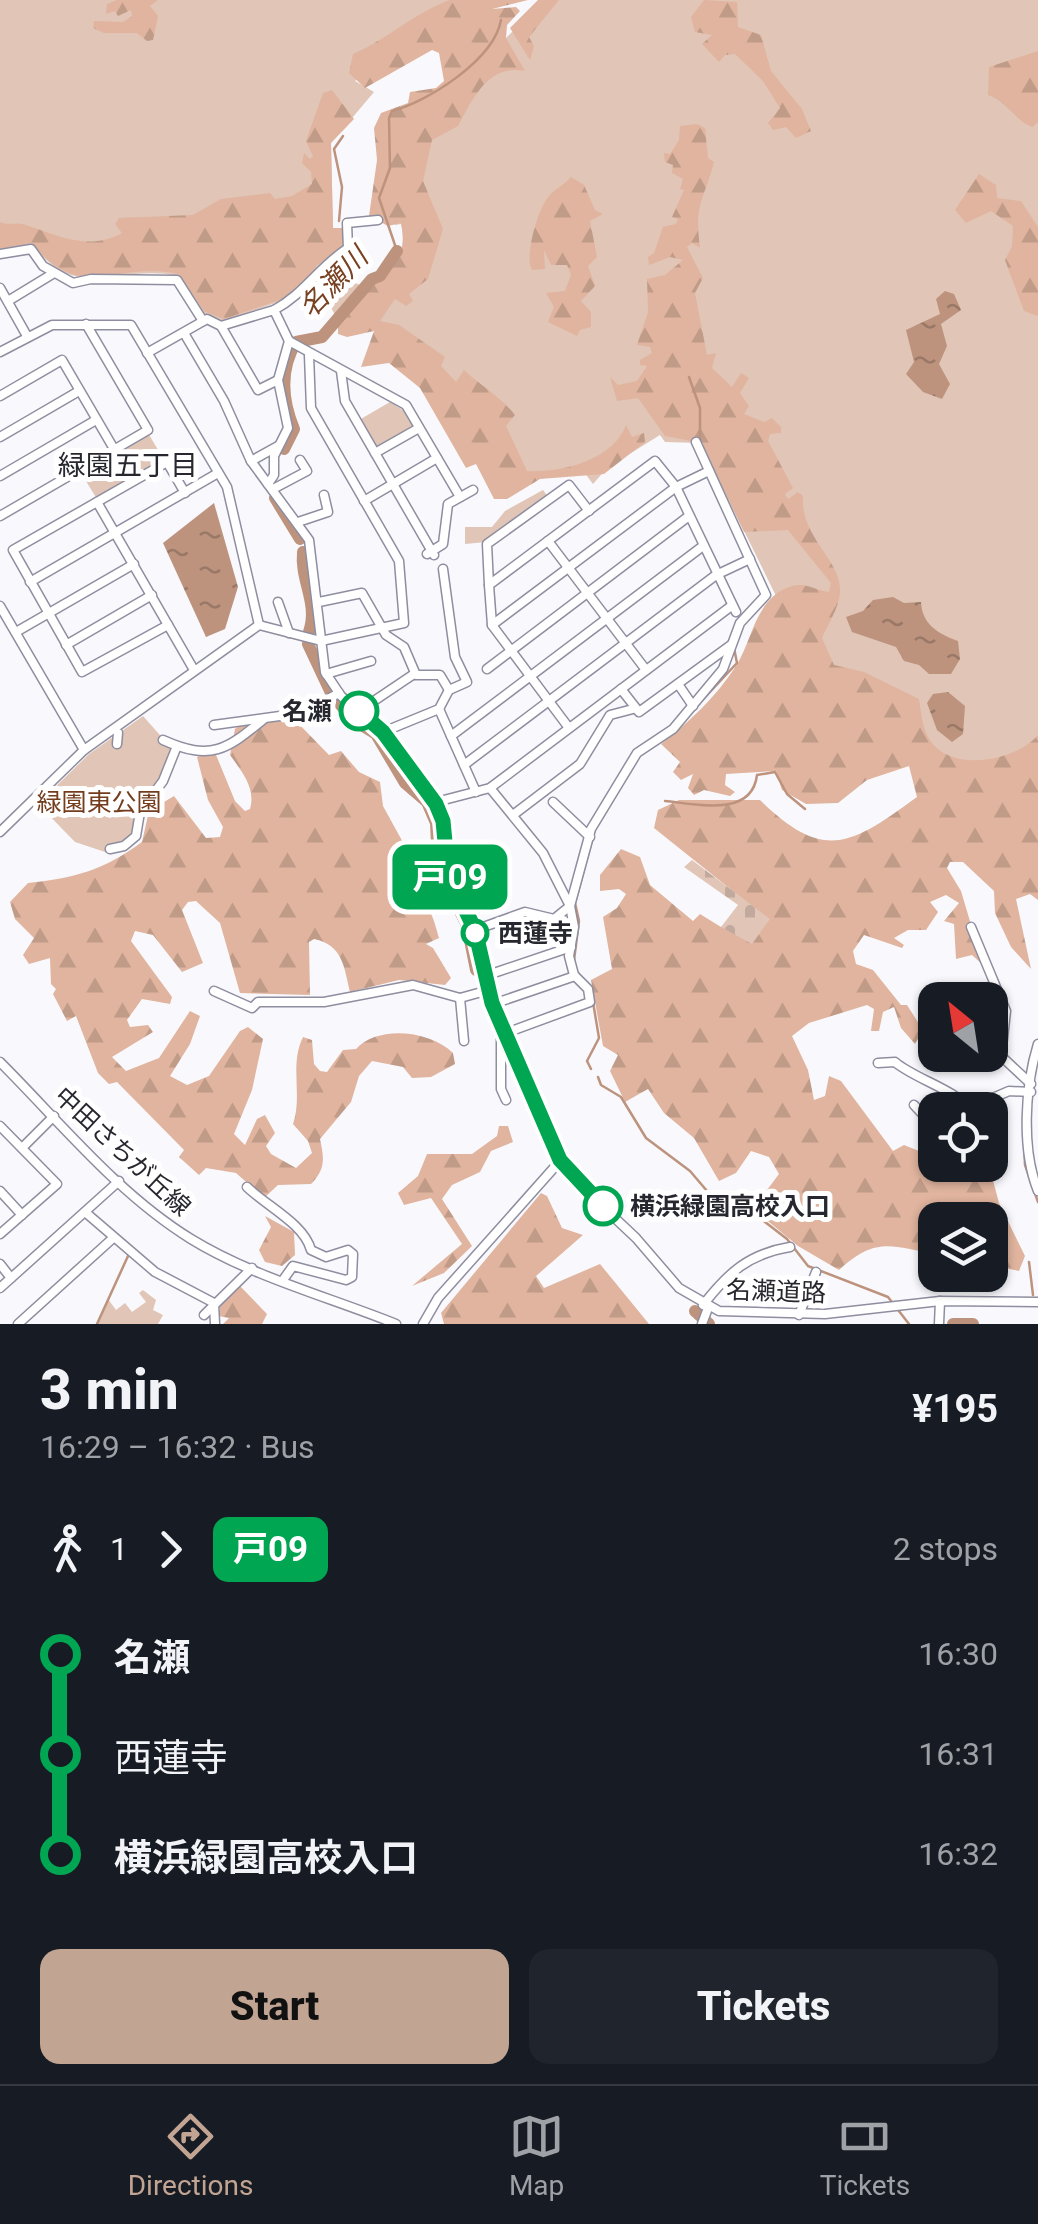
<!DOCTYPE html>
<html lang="en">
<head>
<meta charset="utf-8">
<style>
  body { margin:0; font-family:Roboto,"Noto Sans JP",sans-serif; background:#20242c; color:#f1f3f6; height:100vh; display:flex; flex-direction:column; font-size:38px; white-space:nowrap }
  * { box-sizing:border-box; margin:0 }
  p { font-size:32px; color:#9ea1a6 }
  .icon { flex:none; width:55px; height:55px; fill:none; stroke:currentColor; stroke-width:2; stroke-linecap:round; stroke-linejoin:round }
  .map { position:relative; height:1324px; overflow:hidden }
  .sheet { display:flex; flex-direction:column; background:#171b24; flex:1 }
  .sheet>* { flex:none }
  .badge { padding:0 20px; border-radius:15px; font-size:35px; line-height:65px }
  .needle { width:65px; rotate:330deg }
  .controls { position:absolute; left:918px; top:982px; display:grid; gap:20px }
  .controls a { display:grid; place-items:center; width:90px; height:90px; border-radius:20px; background:#171b24; box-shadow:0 2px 8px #0004; font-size:50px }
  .map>.badge { position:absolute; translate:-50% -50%; box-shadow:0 0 0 5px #fff }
  .legs { display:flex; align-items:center; gap:15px; height:110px; padding:0 40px; font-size:32px }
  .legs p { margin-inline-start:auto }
  .summary { display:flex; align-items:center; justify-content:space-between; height:170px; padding:0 40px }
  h1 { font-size:55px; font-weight:800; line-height:75px }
  .primary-button { display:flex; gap:20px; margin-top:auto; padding:20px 40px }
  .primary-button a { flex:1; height:115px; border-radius:20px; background:#c2a493; color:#111; font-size:40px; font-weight:800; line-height:115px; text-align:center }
  .primary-button a+a { background:#20242c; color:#f1f3f6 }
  ul { padding:0 40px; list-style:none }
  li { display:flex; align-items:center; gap:35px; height:100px; font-size:38px }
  li i { display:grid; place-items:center; width:15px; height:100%; margin:0 12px; background:currentColor }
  li i::after { content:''; width:25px; height:25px; margin:-12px; border:8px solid; border-radius:50%; background:#171b24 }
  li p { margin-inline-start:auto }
  li:first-child i { background:linear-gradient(#0000 50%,currentColor 0) }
  li:last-child i { background:linear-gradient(currentColor 50%,#0000 0) }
  .dock { display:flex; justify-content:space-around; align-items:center; height:140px; border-top:2px solid #363941; background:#171b24; font-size:28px; color:#9ea1a6 }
  .dock a { display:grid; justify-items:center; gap:5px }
  .dock .active { color:#c2a493 }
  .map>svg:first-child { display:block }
</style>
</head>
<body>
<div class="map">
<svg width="1038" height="1324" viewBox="0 0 1038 1324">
  <defs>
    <pattern id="forest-firs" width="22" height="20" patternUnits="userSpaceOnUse" patternTransform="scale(2.5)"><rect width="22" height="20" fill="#e0b49e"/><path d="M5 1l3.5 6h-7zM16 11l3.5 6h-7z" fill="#c09b88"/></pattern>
    <pattern id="cemetery-stones" width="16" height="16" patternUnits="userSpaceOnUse" patternTransform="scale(2.5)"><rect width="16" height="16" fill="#e1c5b6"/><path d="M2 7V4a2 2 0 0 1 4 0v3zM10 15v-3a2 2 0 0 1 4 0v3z" fill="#c1a99d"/></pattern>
    <pattern id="water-ripples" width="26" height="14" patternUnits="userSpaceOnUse" patternTransform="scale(2.5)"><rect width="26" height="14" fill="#bd937d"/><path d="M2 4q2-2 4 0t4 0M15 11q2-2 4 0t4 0" fill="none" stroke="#9a7867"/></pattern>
  </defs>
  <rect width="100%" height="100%" fill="#f9f9fd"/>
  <g fill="#e1c5b6">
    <path d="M0,0H464L355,81L374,92L331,143L333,228H344L345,248L318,266L298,295L224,321L203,313L178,276C116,263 78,305 32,244L0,249Z"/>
    <path d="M544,0H1038V755L964,773L784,649L776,596L701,443L665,442L660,435L607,468L593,484L584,472L537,476L502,496L367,305C387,278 409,258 401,224L395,225L391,193L482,62Z"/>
    <path d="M327,265L361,286L336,317L325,296L307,292Z"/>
    <path d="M390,402L406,412L413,425L378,448L359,420Z"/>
    <path d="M148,433L164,460L97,499L81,473Z"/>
    <path d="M543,490L548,497L486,542L465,544V527H492L505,511Z"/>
    <path d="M143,716L174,751L131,841L108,853L75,842L38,804L89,754Z"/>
    <path d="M143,1290L156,1300L153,1310L163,1315L158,1324H98L108,1299L116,1310L125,1303L132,1312L146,1302L139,1293Z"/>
  </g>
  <g fill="url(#forest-firs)">
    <path d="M117,0H158L150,6L158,16L153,40L147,41L137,33H104L93,28L94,21L123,22L132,16L131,10L118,16L115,11L106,14L107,4Z"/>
    <path d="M450,0H528L492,9L516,7L520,11L507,25L506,38L525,71C487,63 472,101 458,126L432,140L423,181L443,229L428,279L409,294L413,301L406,306L395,299L380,321L399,325L445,357L441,366L456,382L464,370C482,387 500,396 515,415L506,426L527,471C562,473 613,460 626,425L632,437L644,433L645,442L604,474L540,479L507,499H494L476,464L466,468L420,388L389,363L361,367L374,331L347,337L338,334V326C350,312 361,296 374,283C396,262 408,256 401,223L388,226L369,216L377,160L374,128L381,113L408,103L410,92L436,88L444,81L439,53L432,50L365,88L349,73L353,54C388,39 414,13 450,0Z"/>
    <path d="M538,0H559L529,37L534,46L530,60L510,28Z"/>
    <path d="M704,0L737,2L738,27L761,35L771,71L802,109L811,131L796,138L786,127L773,130L768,123L780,108L763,81L735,54L725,55L719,62L702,44L712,35L695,32L691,17Z"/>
    <path d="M1038,51V122L1032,127C1013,119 1008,102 988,95L989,67Z"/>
    <path d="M332,90L354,119L331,143L333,228H344L345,248L317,265L297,294L224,319L204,311L178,274C116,260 81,305 32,243L0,249V222C9,226 14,222 23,224C57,235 87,252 122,233L115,224L119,218L193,215L221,199L270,193L275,199L292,196L312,184L311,172L302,163L304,153L310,159L313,156L306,141L323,93Z"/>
    <path d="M697,124L705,128L708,158L714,162C703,203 694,203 700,248L692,243L687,247L703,278L695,293L707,355L716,353L712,368L732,387L741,373L749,378L740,393L749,406L744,414L764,422L772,418L781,427V433L770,434L768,441L793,488L785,494L788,499L798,492L803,496C800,538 842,560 840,592C839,608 828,624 822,638L834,665L864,672L919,699C921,711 922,726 928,737C948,774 1015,762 1038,735V900L1030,894L1016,899L1031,969L1011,947L995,913L994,891L963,862H950L947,868L961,891L983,965L972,955L956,959L954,924L944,921L959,903L946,895L930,902L938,912L926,930H908L894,938L904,945L902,948L864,935L853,951L856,964L873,970L901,1005H907L923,1030L915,1044L901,1028L894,1007L883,1012L879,1031H871L874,1009L867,1005L809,1023L792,1036L808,1070L814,1100L825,1096L829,1076L841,1081L893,1151L904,1145L919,1151L935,1150V1165H989L999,1203L1025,1256L1019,1271L990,1265V1220H935V1254C891,1246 876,1236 839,1270L798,1246L758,1213L764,1194L779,1174L769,1157L751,1151L736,1173L719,1181L694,1138L664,1113L648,1089L625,1102L610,1071L618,1055L603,1046L591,980L612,969L603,917L617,908L626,894L619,889L600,891V875L621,849L640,857L650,885L693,921L700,914L721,927L769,920L654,828L658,810L679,800H760C824,862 850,846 917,797L909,766L867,780L838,803L806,804L782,790L776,771L726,774L725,785L735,792L730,796L704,790L694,795L688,788L693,774L681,780L673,772L680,762L661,744C689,722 716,697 736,666C753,640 755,597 792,586C806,582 817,591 829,592L831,583L788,530L744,532L701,443L665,436L638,398L617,401L610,377L618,385L637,381L647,366L640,365V360L652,353L650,347L637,345L648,312L647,279L665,275L683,260L670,257L649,265L648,257L654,253L663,227L676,224L678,219L672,217L684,190L680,189L683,179L672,173L673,165L665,162L664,153L670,154L679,140L680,126Z"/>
    <path d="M979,174L996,185L997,198L1021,201L1038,227V316L1024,311L1005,260L1012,246L1013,226L991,211L966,223L955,210Z"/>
    <path d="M571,177L584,185L595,210L603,214L590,221L597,257L588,266L595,286L581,301L591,312V327L580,330L577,336L548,322L554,307L546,293L565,291L571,275L567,265H551L544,250L545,269L532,270C524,257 538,208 549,196C555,189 563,186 571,177Z"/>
    <path d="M294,719L329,755L341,751L359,772L380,782L383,806L411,857L415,893C430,904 434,920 439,938L426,944L433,948L451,978L445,985L399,980L350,992C344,967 343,945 314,939L309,942L310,995L240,993L220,923L196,901L188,902L182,910L203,963L182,972L153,935L135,931L131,941L172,997L170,1004L142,999L127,1020L130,1027L148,1025L153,1032L112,1057L126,1071L159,1058L190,1011L200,1016L190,1044L170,1076L187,1085L209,1076L240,1031L248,1027L263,1039L252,1090L234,1134L245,1145L257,1119L265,1115L275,1133L266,1146L271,1154L296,1168L312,1153L308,1141L293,1124C303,1094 289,1066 303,1037L312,1040L314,1064L320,1071L327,1072L343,1050L356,1049C377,1025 430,1030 453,1053L455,1064L431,1077L412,1078L403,1067L372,1061L359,1076L351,1102L320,1139C324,1158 326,1169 311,1184L278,1185L264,1198L236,1173L206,1168L199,1175L179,1157L184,1150L117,1082L109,1084L98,1073L76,1016L67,1021L53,994L56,989L51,984L50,958L29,964L23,955L34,938L15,919L10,902L28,883C75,878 104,870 142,842L149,811L174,796L206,838L220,837L223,827L208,800L197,757L214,750L235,801L245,811L250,809C256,788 242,772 230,755L235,729L242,723Z"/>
    <path d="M499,1126H508L513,1142L491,1151L480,1172L452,1185L442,1199L472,1246L444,1273L412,1286L462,1244L431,1198L404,1205L398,1193L418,1176L427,1154H472L497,1136Z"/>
    <path d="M541,1193L547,1196L562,1228L583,1235L536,1276L544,1288L600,1264L649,1324H444L441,1313Z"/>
    <path d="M265,1216L294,1232L295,1255L282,1266L265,1262L259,1250L271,1227Z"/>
    <path d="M240,1286L267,1314L262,1324H223L229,1318L218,1316L221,1303Z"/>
  </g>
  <path fill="url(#cemetery-stones)" d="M692,860L770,919L752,944L721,927L738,905L684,867Z"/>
  <g fill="url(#water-ripples)">
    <path d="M945,291L954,294L961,310L941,324L947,346L939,364L950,384L942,399L923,392L906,374L914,362L906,330L940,314L936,299Z"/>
    <path d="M214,503L238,587L225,629L206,637L163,543Z"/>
    <path d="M893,597L904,603L921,602C922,623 936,633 958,641L960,659L951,674H929L919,665L904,661L896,647L852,632L846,617L863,611L873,600Z"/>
    <path d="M948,692L965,706L963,734L952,742L937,730L927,703L933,694Z"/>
  </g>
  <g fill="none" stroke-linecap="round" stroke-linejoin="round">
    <g stroke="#bd937d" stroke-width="2.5">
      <path d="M339,221L342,187L334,149L343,136"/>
      <path d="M397,251L379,198L390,168L389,118L392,111C427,102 494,60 501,20"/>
      <path d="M689,377L700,408V442"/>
      <path d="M695,708L737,663L734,648"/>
      <path d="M665,801C696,804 752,818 757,775L775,772L787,794L805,809"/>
      <path d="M603,815L617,792"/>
      <path d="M574,960L579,921L575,903L592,840"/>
      <path d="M577,973L589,985"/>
      <path d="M591,1069L587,1061L599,1038L593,1002"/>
      <path d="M598,1077L601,1085L621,1097L646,1138L690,1171L719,1205L760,1218L787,1239L808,1266L888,1297L909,1324"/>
      <path d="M1024,1141L1025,1165L1038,1202"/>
      <path d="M1029,1262L1033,1295"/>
      <path d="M97,1324L128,1256"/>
    </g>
    <g stroke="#bd937d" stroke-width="12">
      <path d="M284,449L294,429C282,400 280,369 296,342L322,337L372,279L380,276L397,251"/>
      <path d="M275,498L300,539"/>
      <path d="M303,552C300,581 319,603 309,632"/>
      <path d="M308,644L332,695L355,721L376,734L405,783L427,802L436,823L438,867L467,925L476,970"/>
      <path d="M695,1311L709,1324"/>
      <path d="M953,1324H973"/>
    </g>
    <g stroke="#8e8ea0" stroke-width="11">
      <g id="minor">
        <path d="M0,254L31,249L43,266L73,283L91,279L177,280L203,321"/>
        <path d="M0,288L27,336"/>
        <path d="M8,301L54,273"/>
        <path d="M274,310C304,294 319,267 348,248L347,223L378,220"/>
        <path d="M221,326L274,310L289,341L278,380L288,428L274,456V475L268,484"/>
        <path d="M184,333L224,401L251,461L309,540L325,672L341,696L383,732L437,804L443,821L448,873L475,930L493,1004L560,1161L584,1189L636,1238L679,1288L719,1311L825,1314L940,1301L1038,1302"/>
        <path d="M289,341L406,405L460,497"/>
        <path d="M0,352L52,325H131L227,487L259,625"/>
        <path d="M147,353L207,319L221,326L258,390L278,380"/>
        <path d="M341,371L345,401L434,555"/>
        <path d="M0,396L62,360L114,449"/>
        <path d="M0,437L79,391"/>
        <path d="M375,453L419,428"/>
        <path d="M251,461L278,446"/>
        <path d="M0,476L96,420"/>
        <path d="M273,489L307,471L300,460"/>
        <path d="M364,501L437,458"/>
        <path d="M97,502L194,670"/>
        <path d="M0,516L148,430L86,324"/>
        <path d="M298,522L328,512L324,495"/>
        <path d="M548,541L646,670"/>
        <path d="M427,554L443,544L448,504L473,490"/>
        <path d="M30,582L218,473"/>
        <path d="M489,585L487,544L569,485L589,511"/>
        <path d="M278,602L289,633"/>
        <path d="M319,602L362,593L386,635L404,647L416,675H440L449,690"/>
        <path d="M0,606L84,750"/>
        <path d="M168,625L82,672L13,550L167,462L185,493"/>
        <path d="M492,625L676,487L709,471"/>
        <path d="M16,632L134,564"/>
        <path d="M66,645L152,595"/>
        <path d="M487,669L689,516"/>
        <path d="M326,674L371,661"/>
        <path d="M678,684L693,706"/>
        <path d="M621,689L639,712L731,645"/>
        <path d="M439,709L476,792"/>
        <path d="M359,711L414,674"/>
        <path d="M214,725L302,713L339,693"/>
        <path d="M569,728L492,625L489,585L655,461L676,487L736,612"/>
        <path d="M383,732L439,709L449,690L467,682L455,657L443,569"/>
        <path d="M451,736L703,546"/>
        <path d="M163,740C212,762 227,749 264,719"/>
        <path d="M117,744L118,733"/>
        <path d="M464,765L716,575L750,559"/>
        <path d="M436,802L490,788L730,607"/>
        <path d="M553,802L590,837"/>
        <path d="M513,815L580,764L610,715L633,709"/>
        <path d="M0,832L84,750L259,625L321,641L404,623L399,561L311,408L309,355"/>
        <path d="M110,849L124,846L136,836L140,812L163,781L177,746"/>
        <path d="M971,927L1006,1011L1001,1056L1031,1084"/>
        <path d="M475,930L525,912L554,919L570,906L543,853L490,788"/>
        <path d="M485,976L571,947"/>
        <path d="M214,991L252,1008L258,1002H324L413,985L460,998L489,990"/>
        <path d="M460,998L464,1041"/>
        <path d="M493,1004L575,976"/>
        <path d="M501,1021V1089L506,1100"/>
        <path d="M506,1033L590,1002L588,989L574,975L569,956L574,927L570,906L591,829L637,753L673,729L723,669L740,623L766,595L696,442"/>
        <path d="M1038,1044C1025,1086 1021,1149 1038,1191"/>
        <path d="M0,1062C60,1122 118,1194 191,1239C253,1277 329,1297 396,1324"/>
        <path d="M878,1063L895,1062C913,1078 960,1092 967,1108"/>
        <path d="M914,1105L930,1122L935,1120"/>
        <path d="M965,1110L1009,1091L1031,1092"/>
        <path d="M0,1126L57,1184L0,1234"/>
        <path d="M22,1148L54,1116"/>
        <path d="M247,1187C268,1207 304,1224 311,1250L326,1257L348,1250L353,1254L352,1277L346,1280L293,1266L283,1280"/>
        <path d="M0,1191L22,1215"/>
        <path d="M85,1212L155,1272L214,1303"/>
        <path d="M0,1264L11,1278"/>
        <path d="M0,1288L119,1181"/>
        <path d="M214,1304L215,1324"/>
        <path d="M703,1305C728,1273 748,1254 790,1247"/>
        <path d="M204,1315L252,1268"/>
        <path d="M799,1315L816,1272"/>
        <path d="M18,1324L112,1239"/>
        <path d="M423,1324L438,1298L560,1161"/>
        <path d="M702,1324L708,1308"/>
        <path d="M939,1324L940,1301"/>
      </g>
    </g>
    <use href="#minor" stroke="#fff" stroke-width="8"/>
  </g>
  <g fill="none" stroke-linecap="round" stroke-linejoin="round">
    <g stroke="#fff" stroke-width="22">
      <path id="line-1" d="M359,711L383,732L436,804L443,821L448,873L475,930L492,1003L560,1160L603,1206"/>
    </g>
    <use href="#line-1" stroke="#00a651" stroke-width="15"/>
  </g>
  <g fill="#fff" stroke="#00a651" stroke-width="5">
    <circle cx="359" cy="711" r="18"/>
    <circle cx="475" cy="933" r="12"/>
    <circle cx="603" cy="1206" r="18"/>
  </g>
  <g text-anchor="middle" stroke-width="10" stroke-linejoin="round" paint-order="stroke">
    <g font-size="25" font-weight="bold" fill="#27272f" stroke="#fff" text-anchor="start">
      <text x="332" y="720" text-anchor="end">名瀬</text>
      <text x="498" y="942">西蓮寺</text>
      <text x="630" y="1215">横浜緑園高校入口</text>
    </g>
    <g font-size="25" fill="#743d1d" stroke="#fff">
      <text x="99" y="811">緑園東公園</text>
    </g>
    <g font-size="25" fill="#27272f" stroke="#fff">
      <text transform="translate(123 1151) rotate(43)" y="9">中田さちが丘線</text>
      <text transform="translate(776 1291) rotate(2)" y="9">名瀬道路</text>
    </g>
    <g font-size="28" font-style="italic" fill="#784121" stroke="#fff">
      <text transform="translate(333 282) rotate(-46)" y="10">名瀬川</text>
    </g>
    <g font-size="28" fill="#27272f" stroke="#fff">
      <text x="128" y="475">緑園五丁目</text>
    </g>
  </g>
</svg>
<div class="controls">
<a><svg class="needle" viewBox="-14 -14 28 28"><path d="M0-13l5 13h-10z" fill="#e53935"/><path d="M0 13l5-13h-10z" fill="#9ea1a6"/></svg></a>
<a><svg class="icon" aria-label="locate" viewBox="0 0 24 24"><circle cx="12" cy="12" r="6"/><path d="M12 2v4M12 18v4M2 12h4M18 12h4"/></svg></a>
<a><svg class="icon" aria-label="layers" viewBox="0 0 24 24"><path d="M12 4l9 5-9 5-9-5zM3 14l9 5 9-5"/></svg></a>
</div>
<b class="badge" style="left:450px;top:877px;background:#00a651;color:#fff">戸09</b>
</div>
<section class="sheet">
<div class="summary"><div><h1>3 min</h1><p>16:29 – 16:32 · Bus</p></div><b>¥195</b></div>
<div class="legs"><svg class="icon" aria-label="walk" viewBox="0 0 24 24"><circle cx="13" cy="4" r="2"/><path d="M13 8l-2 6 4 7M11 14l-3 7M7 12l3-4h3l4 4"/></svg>1<svg class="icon" aria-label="forward" viewBox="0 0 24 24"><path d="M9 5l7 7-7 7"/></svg><b class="badge" style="background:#00a651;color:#fff">戸09</b><p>2 stops</p></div>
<ul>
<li><i style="color:#00a651"></i><b>名瀬</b><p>16:30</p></li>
<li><i style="color:#00a651"></i><span>西蓮寺</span><p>16:31</p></li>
<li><i style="color:#00a651"></i><b>横浜緑園高校入口</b><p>16:32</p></li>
</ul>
<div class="primary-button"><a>Start</a><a>Tickets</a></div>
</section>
<nav class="dock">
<a class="active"><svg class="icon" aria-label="directions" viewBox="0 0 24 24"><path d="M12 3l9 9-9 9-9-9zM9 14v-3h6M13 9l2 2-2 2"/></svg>Directions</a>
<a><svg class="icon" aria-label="map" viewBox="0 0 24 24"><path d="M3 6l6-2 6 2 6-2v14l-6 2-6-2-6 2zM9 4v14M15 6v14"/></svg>Map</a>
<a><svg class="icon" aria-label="tickets" viewBox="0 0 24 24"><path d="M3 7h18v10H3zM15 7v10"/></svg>Tickets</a>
</nav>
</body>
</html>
